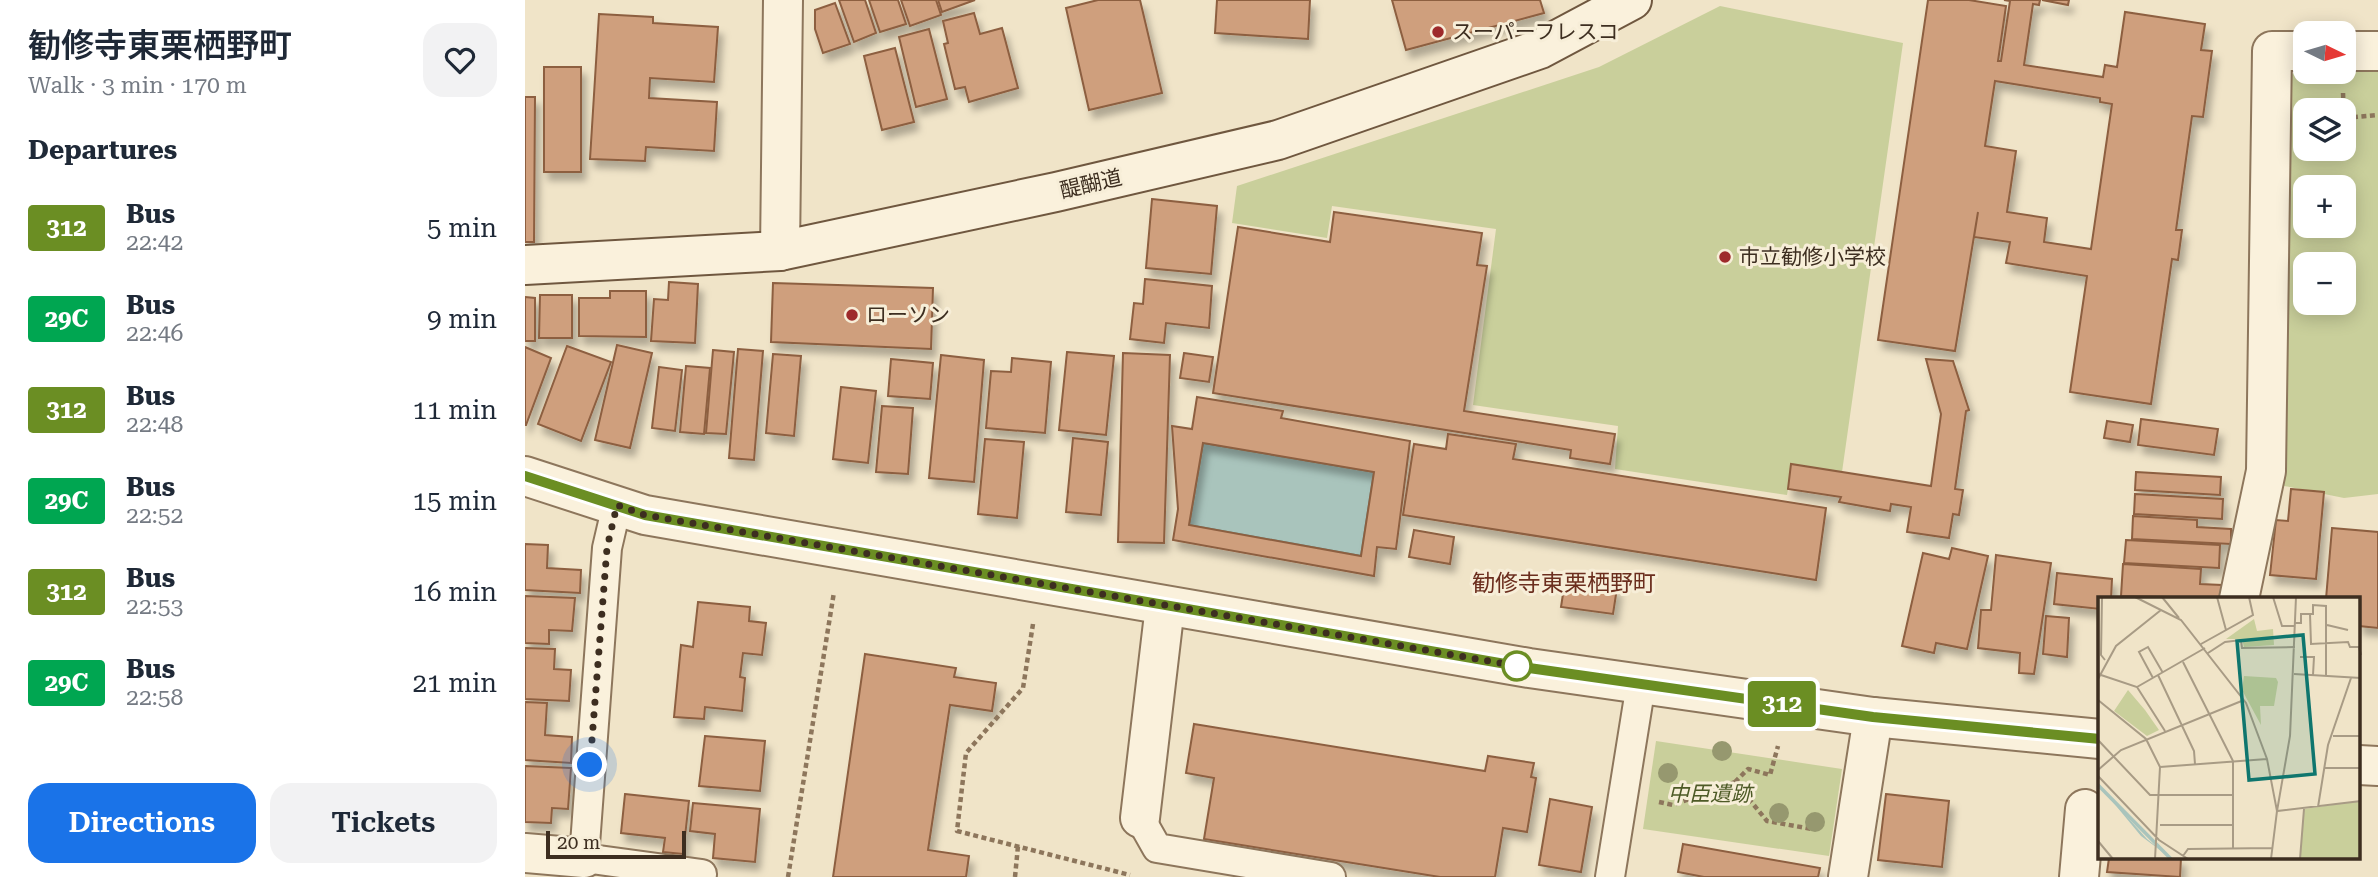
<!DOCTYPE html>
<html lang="en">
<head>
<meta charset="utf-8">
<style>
  body { margin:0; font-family:"Roboto Serif","Noto Sans JP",serif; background:#f2f2f3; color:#1f2937; height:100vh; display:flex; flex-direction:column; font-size:26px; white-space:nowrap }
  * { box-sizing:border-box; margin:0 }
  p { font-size:23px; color:#747a83 }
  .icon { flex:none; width:38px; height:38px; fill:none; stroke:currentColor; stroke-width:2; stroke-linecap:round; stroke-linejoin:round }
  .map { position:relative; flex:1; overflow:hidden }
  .details { display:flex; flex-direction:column; background:#fff; width:525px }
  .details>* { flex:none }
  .badge { padding:0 14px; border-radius:5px; font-size:24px; line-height:46px }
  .needle { width:46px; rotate:95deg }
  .fabs { position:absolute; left:1768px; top:21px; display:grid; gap:14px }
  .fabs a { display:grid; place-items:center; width:63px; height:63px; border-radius:14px; background:#fff; box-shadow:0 4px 18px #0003; font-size:35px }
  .scale { position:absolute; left:21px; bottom:18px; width:140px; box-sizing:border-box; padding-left:7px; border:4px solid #3d2e20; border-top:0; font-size:19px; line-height:24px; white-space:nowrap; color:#3d2e20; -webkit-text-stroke:5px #f7eed8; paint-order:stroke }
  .you { position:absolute; width:35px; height:35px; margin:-18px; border:5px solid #fff; border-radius:50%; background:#1a73e8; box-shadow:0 0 0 10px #1a73e833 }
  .map>.badge { position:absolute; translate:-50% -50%; box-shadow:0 0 0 4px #fff }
  h2 { padding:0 28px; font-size:26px; line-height:63px }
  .round { display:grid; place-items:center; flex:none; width:74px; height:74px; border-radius:21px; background:#f2f2f3 }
  .head { display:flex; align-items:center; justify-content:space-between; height:119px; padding:0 28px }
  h1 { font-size:33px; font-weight:600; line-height:52px }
  .action { display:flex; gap:14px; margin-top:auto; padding:14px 28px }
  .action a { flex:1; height:80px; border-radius:21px; background:#1a73e8; color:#fff; font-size:28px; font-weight:600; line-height:80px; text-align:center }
  .action a+a { background:#f2f2f3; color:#1f2937 }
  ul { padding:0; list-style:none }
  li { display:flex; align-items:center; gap:21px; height:91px; padding:0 28px }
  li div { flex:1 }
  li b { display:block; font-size:26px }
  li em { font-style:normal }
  li .badge { min-width:77px; font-weight:700; text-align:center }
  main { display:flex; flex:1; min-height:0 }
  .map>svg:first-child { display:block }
</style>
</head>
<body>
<main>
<section class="details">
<div class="head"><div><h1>勧修寺東栗栖野町</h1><p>Walk · 3 min · 170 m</p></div><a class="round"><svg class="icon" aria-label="heart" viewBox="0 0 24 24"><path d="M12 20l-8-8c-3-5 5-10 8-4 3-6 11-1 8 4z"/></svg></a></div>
<h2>Departures</h2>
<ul>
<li><span class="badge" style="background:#6b8e23;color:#fff">312</span><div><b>Bus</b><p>22:42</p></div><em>5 min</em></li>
<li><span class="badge" style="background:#00a651;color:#fff">29C</span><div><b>Bus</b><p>22:46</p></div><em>9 min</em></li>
<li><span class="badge" style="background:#6b8e23;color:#fff">312</span><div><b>Bus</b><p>22:48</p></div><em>11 min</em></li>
<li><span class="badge" style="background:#00a651;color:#fff">29C</span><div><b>Bus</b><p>22:52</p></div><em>15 min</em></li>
<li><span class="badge" style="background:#6b8e23;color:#fff">312</span><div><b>Bus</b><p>22:53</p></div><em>16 min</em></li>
<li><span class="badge" style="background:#00a651;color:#fff">29C</span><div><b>Bus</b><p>22:58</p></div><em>21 min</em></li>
</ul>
<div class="action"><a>Directions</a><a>Tickets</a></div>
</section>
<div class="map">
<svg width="1853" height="877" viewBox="0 0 1853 877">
  <defs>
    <filter id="shadow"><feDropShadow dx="4.5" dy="8" stdDeviation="3.5" flood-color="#0004"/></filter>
  </defs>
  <rect width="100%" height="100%" fill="#f0e4c8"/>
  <g fill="#c9cf9b" fill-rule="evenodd">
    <path d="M1195,6L1378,43L1317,472L1267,464L1262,495L1090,469L1093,426L948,405L971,229L807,206L802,238L707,223L712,186L1074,67Z"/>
    <path d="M1778,64L1780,72H1818V65L1853,66V494L1819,498L1750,484L1761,80ZM1780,110H1818V149H1780ZM1780,187H1818V226H1780ZM1780,264H1818V303H1780Z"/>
    <path d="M1131,741L1317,769L1304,856L1118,829Z"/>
  </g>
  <path fill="#a9c4bc" stroke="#6f938a" stroke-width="2" d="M678,443L849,472L836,556L664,525Z"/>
  <g fill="#cf9f7d" stroke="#8d5f41" stroke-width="2" fill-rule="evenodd" filter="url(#shadow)">
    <path d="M314,0H340L351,33L329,42Z"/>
    <path d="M344,0H373L381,24L355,32Z"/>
    <path d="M376,0H411L416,15L385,26Z"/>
    <path d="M413,0H450L417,12Z"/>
    <path d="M573,0H615L637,93L564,110L541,8Z"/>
    <path d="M692,0H785L783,39L690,33Z"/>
    <path d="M867,0H1015L1019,13L881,50Z"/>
    <path d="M1403,0H1444L1481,6L1473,61H1476L1485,1L1479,0H1515L1514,5L1508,4L1499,65L1578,77L1580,65L1592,67L1600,12L1680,24L1676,50L1687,51L1678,117L1667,116L1651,230H1657L1653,260L1647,259L1626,404L1545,392L1562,276L1481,263L1485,242L1449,237L1453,212L1430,351L1353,340ZM1470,81L1575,98V102L1587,104L1566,249L1519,242L1522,218L1482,212L1491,151L1460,146Z"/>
    <path d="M1517,0H1544L1543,5Z"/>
    <path d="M310,3L325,44L298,53L290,29V10Z"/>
    <path d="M449,13L455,34L477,28L493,88L444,102L440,87L430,89L419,44L423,43L418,21Z"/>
    <path d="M74,14L128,17V23L193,27L189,82L125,78L124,98L192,102L189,151L121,147L120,161L65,159Z"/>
    <path d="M404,29L422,99L391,107L374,37Z"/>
    <path d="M370,48L389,122L357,130L339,56Z"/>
    <rect x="19" y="67" width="37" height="105"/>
    <path d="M0,97H10L9,242H0Z"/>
    <path d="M627,199L692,206L686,274L621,268Z"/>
    <path d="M809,212L957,233L952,265L962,266L939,411L1090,434L1085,464L1045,458L1046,450L688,393L713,227L805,242Z"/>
    <path d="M620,279L687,286L684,328L641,323L639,343L605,339L609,303L618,304Z"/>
    <path d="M144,282L173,284L170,343L126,341L129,299L143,300Z"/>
    <path d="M248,283L408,288L406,349L246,342Z"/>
    <path d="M85,291H121V337L54,336V298H85Z"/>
    <path d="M15,295H47V338H14Z"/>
    <path d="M0,297L10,298V341H0Z"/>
    <path d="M92,345L127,353L105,448L70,440Z"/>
    <path d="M42,346L86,362L56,441L13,424Z"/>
    <path d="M0,347L26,358L1,425H0Z"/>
    <path d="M213,349L238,351L229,460L204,458Z"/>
    <path d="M188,350L209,352L201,434L181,433Z"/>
    <path d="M542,352L589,356L581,435L534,430Z"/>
    <path d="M598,353L645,355L639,543L593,542Z"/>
    <path d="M659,353L688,357L684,382L655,378Z"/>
    <path d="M248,354L276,356L269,436L241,433Z"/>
    <path d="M416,355L459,360L449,482L404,478Z"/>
    <path d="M487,358L526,362L520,433L461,428L466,371L486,372Z"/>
    <path d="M366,359L408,363L405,399L363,396Z"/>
    <path d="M1401,359L1428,361L1444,410L1441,411L1430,489L1438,490L1434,515L1428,514L1424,538L1382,532L1386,507L1366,504L1365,511L1314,502L1316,497L1263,489L1266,464L1406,486L1416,414Z"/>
    <path d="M161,366L185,368L179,434L155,432Z"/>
    <path d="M134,367L157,370L150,431L127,428Z"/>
    <path d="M316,387L351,391L343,463L308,459Z"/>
    <path d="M672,397L758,411L756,418L885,441L871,549L852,547L849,576L648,540L653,509L647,426L667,429ZM678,443L849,472L836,556L664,525Z"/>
    <path d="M357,406L388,408L383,474L351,472Z"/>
    <path d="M1616,419L1693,429L1689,455L1613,445Z"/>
    <path d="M1582,421L1608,425L1605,442L1579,438Z"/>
    <path d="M923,434L991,444L988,459L1301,508L1291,580L878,515L889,444L921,449Z"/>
    <path d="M548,438L583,442L576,515L541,512Z"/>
    <path d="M460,439L499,442L492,518L453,514Z"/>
    <path d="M1611,472L1696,477L1695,495L1610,490Z"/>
    <path d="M1766,489L1799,492L1791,579L1745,575L1751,520L1763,521Z"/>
    <path d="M1610,494L1698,499L1697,519L1609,514Z"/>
    <path d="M1608,516L1672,520V527L1706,529V544L1607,539Z"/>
    <path d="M1807,528L1853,532V628L1834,626V599H1801Z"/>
    <path d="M889,530L929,537L925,564L884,557Z"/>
    <path d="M1601,540L1695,545L1694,568L1599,563Z"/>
    <path d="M0,544L23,545L22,568L56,570L55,593L0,590Z"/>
    <path d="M1427,548L1463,556L1442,649L1411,643L1409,653L1377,646L1398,553L1424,559Z"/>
    <path d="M1471,555L1526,563L1509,674L1494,673L1495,653L1453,648L1456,610H1466Z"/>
    <path d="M1598,564L1676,569L1675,584L1697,585L1696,598L1596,596Z"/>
    <path d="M1532,573L1587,579L1586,599H1575V609L1529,604Z"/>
    <path d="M1040,581L1092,588L1088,614L1036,607Z"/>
    <path d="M0,596L50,598L47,631L24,630V644L0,643Z"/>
    <path d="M173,602L225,607L224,621L241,623L237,655L218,653L215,677L220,678L217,711L180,707L179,719L149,717L156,645L168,647Z"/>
    <path d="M1521,616L1544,618L1542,657L1518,654Z"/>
    <path d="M0,648L30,649L29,669L46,670L44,701L0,699Z"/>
    <path d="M340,654L431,668L429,677L471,683L467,711L425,705L403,850L444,856L441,877H308Z"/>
    <path d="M0,702L22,703L20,735L47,737L46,763L0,760Z"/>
    <path d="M669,724L960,771L963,756L1009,763L1006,777L1011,778L1002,832L978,828L970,877H915L679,839L689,778L661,773Z"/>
    <path d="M180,736L240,741L235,791L174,786Z"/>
    <path d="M0,766L46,768L43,809L27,808L26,823L0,822Z"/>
    <path d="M100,794L164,801L158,854L138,852L140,838L96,833Z"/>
    <path d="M1361,794L1424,801L1417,867L1353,860Z"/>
    <path d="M1025,799L1067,807L1056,872L1014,865Z"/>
    <path d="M168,803L235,809L230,862L188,858L190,834L165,831Z"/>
    <path d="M1158,844L1295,868L1293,877H1179L1153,872Z"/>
    <path d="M1584,858H1656L1655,877L1582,872Z"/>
  </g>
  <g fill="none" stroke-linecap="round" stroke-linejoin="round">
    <g stroke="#8d765c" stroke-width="32">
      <g id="service">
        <path d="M92,505L82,548L59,858L177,874"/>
        <path d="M615,818L632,848L806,877"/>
        <path d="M1085,877L1116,684"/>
      </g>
    </g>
    <g stroke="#8d765c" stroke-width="42">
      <g id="minor">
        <path d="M1818,51H1853"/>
        <path d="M1714,599L1741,471L1747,51H1780"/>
        <path d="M615,818L640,606"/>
        <path d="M0,853L59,858"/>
        <path d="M1323,877L1348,717"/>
        <path d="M1554,877L1560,809"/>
      </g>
    </g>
    <g stroke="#8d765c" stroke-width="42">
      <g id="tertiary">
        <path d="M255,251L258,0"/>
        <path d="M0,476L120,515L1004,668L1348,717L1575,739"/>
        <path d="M1834,765L1853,766"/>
      </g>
    </g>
    <g stroke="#6f573f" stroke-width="42">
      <path id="secondary" d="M0,265L255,251L531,192L753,140L1015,49L1107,0"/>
    </g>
    <g stroke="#8d765c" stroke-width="4.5" stroke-dasharray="5 3.5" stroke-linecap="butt">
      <path d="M1818,93L1819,118L1853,115"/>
      <path d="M508,624L498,688L441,753L432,831L605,875"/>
      <path d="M1210,782L1223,769L1245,775L1253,746"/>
      <path d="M1134,802L1148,805L1210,782L1242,821L1287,829"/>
      <path d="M263,877L309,592"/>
      <path d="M490,877L493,846"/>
    </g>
    <use href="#service" stroke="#faf1dc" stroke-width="28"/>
    <use href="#minor" stroke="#faf1dc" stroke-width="38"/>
    <use href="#tertiary" stroke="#faf1dc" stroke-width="38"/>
    <use href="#secondary" stroke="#faf1dc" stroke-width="38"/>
  </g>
  <g fill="#96986f">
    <circle cx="1197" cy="751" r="10"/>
    <circle cx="1143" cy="773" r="10"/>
    <circle cx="1254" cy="813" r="10"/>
    <circle cx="1290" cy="822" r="10"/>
  </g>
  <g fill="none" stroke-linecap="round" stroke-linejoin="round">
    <g stroke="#fff" stroke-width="16">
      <path id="line" d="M0,476L120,515L1004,668L1348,717L1575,739"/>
    </g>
    <use href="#line" stroke="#6b8e23" stroke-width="10"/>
    <path stroke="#3d2e20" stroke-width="7" stroke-dasharray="0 12.6" d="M65,765L82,548L92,505L120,515L1004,668L992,666"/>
  </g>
  <g fill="#9e2a2b" stroke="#f7eed8" stroke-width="2.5">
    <circle cx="913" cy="32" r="7"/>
    <circle cx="1200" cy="257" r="7"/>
    <circle cx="327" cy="315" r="7"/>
  </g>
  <circle fill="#fff" stroke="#6b8e23" stroke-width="3.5" cx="992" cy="666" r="14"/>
  <g text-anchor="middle" stroke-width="6" stroke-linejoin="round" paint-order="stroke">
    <g font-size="21" fill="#3d2e20" stroke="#f7eed8" text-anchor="start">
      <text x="927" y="39">スーパーフレスコ</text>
      <text x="1214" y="264">市立勧修小学校</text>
      <text x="341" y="322">ローソン</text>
    </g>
    <g font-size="21" fill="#3d2e20" stroke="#f7eed8">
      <text transform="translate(566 184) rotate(-13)" y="7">醍醐道</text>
    </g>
    <g font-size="21" font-style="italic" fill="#4d5a26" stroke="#f7eed8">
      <text x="1185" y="801">中臣遺跡</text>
    </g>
    <g font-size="23" fill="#6b2e1e" stroke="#f7eed8">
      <text x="1039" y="591">勧修寺東栗栖野町</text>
    </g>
  </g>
  <g transform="translate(1573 597)">
    <rect width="262" height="262" fill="#f0e4c8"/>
    <path d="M156,22L159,34L175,32L176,48L146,50L144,42H128ZM146,79L178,81L180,85L176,109H162L163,128L144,93ZM30,93L47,113L61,133L49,139L16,114ZM262,204V262H202L206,212Z" fill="#c9cf9b"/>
    <path d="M0,187L49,242L74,262L43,239Z" fill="#a9c4bc"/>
    <path fill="none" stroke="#a9c4bc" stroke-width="3.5" d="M0,188L73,262"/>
    <path fill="none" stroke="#a89b85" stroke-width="2" d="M4,0L3,58L7,63M37,0L83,23L148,106L169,162L179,214L173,262M64,0L81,21M119,0L128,33M175,0L184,29H197M198,0L192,139L179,214L263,204M212,17L213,47L250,45L252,50H261L263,58M197,26H203V17H215V8L228,9V79M229,28L250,33M103,47L155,18L151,0M110,56L127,45L143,43L144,51L197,50M202,60H216L215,78M85,65L135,164V251M0,77L39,90L67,134M196,77L263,81M60,78L96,154L97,167M55,81L41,55L50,50L65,76M0,82L18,49L63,13M39,90L107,51M0,103L48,142L62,170L57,262M235,139H263M0,143L52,198H135M62,170L169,162M226,171H263M0,173L23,153L146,103M0,179L61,243L90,262M220,210L230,148L253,81M62,228H135M0,244L15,262M85,259L90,252L174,251M202,262L206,212"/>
    <path fill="#0f766e" fill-opacity="0.15" stroke="#0f766e" stroke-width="3.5" d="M205,38L217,177L151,183L139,44Z"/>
    <rect width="262" height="262" fill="none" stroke="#3d2e20" stroke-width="3.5"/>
  </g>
</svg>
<div class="fabs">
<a><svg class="needle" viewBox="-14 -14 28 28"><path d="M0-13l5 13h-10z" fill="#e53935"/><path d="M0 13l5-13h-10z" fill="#747a83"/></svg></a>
<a><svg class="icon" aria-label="layers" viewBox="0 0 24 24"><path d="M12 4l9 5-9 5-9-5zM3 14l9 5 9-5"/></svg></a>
<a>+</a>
<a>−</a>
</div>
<div class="scale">20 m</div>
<div class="you" style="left:65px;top:765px"></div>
<b class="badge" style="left:1257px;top:704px;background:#6b8e23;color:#fff">312</b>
</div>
</main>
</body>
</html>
